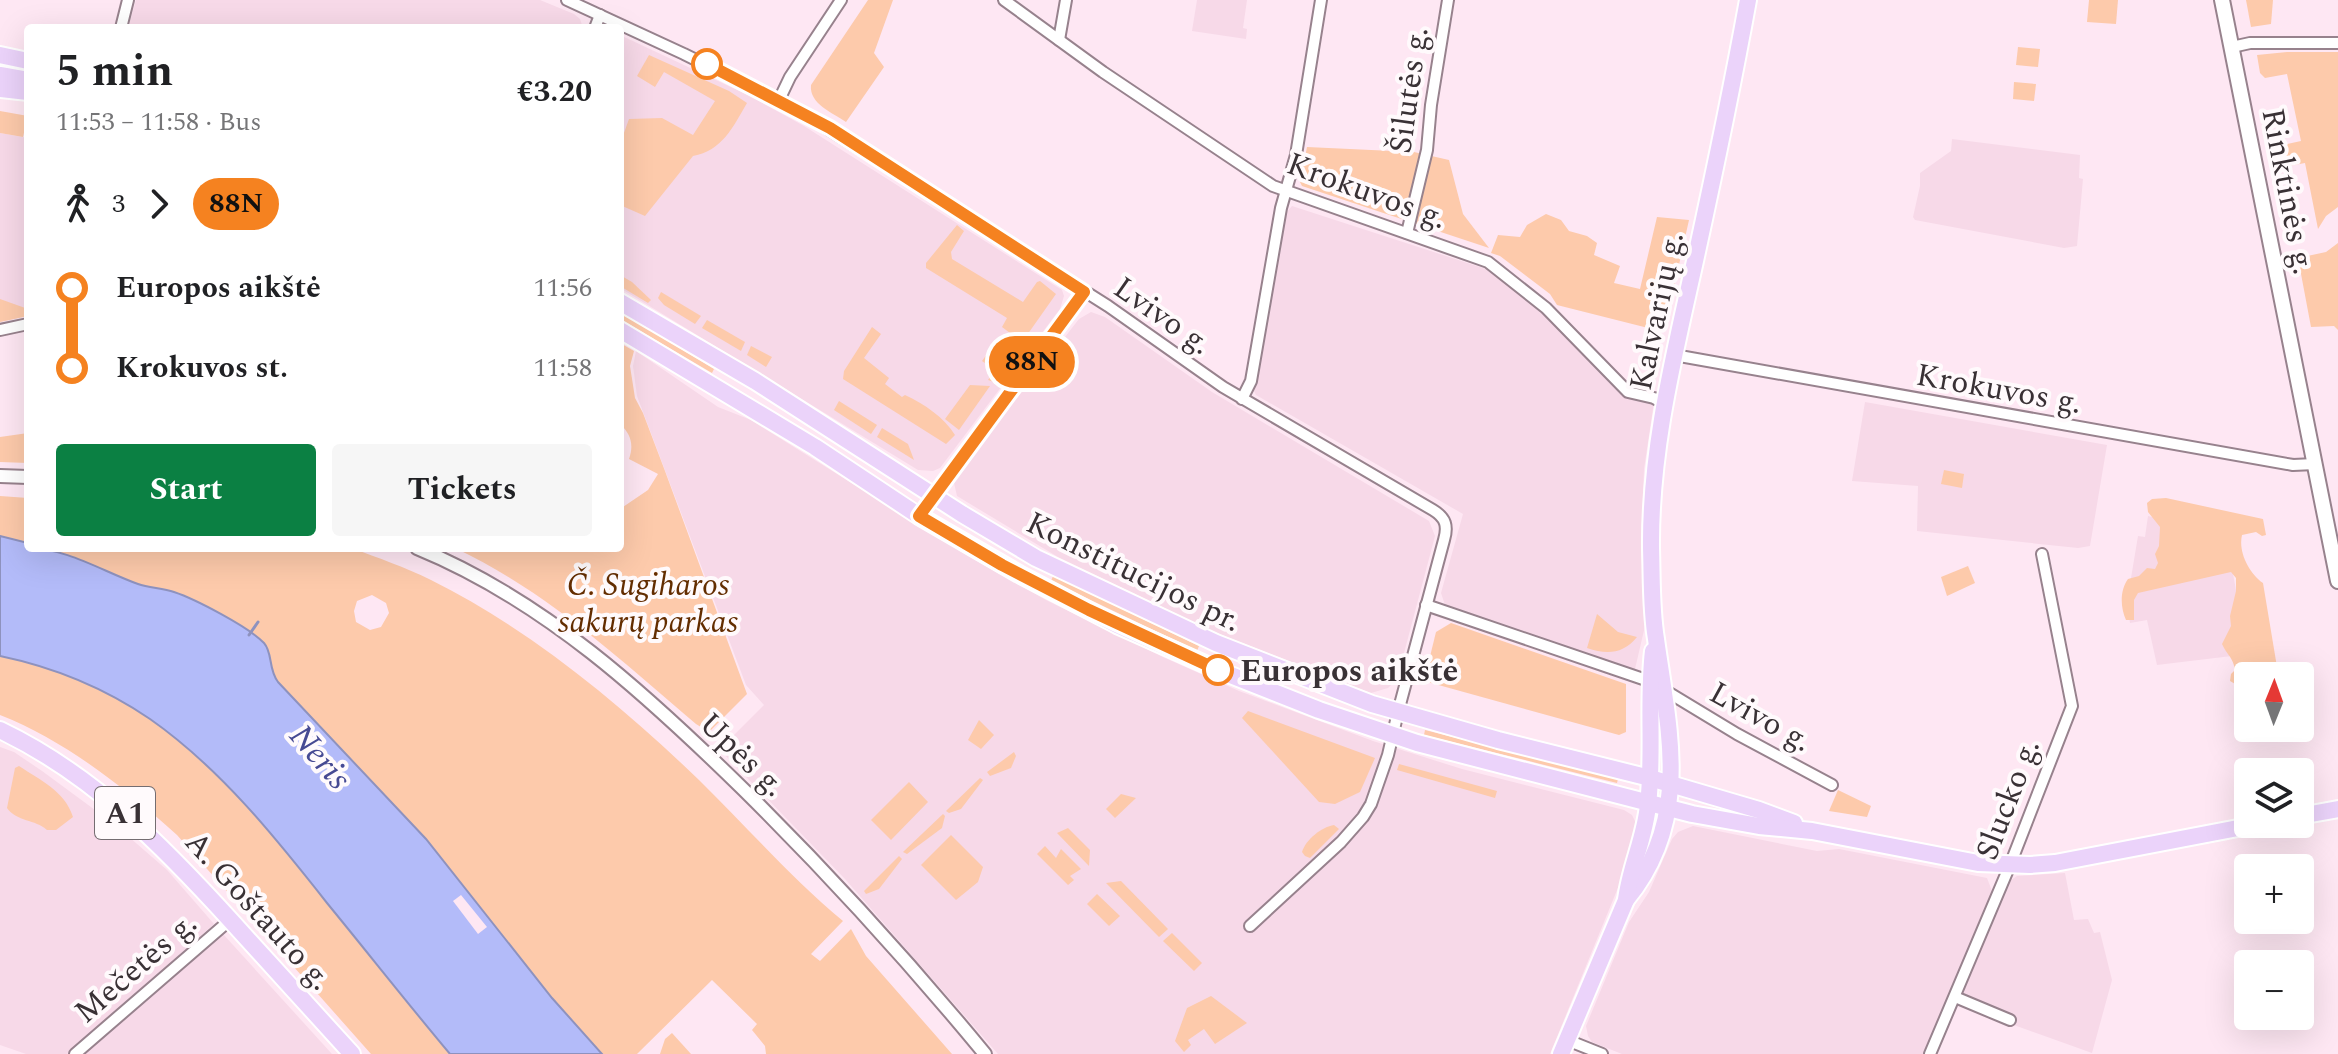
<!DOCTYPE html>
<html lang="en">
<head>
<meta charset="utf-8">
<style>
  body { margin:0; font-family:Spectral,serif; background:#f6f6f6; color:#202124; height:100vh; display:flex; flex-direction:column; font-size:30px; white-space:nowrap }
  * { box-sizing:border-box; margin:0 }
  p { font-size:26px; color:#757577 }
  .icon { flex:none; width:44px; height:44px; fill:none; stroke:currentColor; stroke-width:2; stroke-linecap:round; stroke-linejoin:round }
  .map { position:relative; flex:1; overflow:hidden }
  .drawer { position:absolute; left:24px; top:24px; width:600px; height:528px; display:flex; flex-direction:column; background:#fff; border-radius:8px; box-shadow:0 8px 32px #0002 }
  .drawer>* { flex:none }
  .badge { padding:0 16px; border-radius:26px; font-size:28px; line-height:52px }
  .needle { width:52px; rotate:1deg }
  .fabs { position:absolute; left:2234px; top:662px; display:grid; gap:16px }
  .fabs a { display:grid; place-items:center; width:80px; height:80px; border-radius:8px; background:#fff; box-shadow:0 8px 32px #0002; font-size:40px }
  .map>.badge { position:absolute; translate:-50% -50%; box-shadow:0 0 0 4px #fff }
  .legs { display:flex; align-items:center; gap:12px; height:88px; padding:0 32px; font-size:26px }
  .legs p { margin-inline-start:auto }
  .summary { display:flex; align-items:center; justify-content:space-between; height:136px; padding:0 32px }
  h1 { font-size:44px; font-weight:700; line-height:60px }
  .button { display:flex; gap:16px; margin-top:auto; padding:16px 32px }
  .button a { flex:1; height:92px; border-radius:8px; background:#0b8043; color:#fff; font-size:32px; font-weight:700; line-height:92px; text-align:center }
  .button a+a { background:#f6f6f6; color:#202124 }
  ul { padding:0 32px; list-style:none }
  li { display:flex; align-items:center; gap:28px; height:80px; font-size:30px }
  li i { display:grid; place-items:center; width:12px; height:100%; margin:0 10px; background:currentColor }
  li i::after { content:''; width:20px; height:20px; margin:-10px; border:6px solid; border-radius:50%; background:#fff }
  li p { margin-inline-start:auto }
  li:first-child i { background:linear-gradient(#0000 50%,currentColor 0) }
  li:last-child i { background:linear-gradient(currentColor 50%,#0000 0) }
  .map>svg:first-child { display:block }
</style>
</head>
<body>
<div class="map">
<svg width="2338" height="1054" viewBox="0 0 2338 1054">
  <rect width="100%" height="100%" fill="#fee7f3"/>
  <g fill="#f7d9e8">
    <path d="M136,0H540L574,14L580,19L583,28H128Z"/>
    <path d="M1197,0H1247L1243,28L1247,29L1246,39L1192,31Z"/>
    <path d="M620,35L750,96L804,126L1062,290L1064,296L1060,309L940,468L933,471L918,470L620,288Z"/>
    <path d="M0,133L28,138V316L0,322Z"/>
    <path d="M1952,139L2080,155L2079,178L2083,179L2077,246L2064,248L1915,220L1913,217L1920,186V173L1951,151Z"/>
    <path d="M1292,206L1486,269L1514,287L1552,320L1625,394L1654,402L1644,469L1641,548L1645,626L1635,669L1629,670L1445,605L1441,593L1463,514L1256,395L1254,391L1284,215Z"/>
    <path d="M1091,312L1105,317L1212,392L1429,521L1435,536L1399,672L1395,681L1388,688L1371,693L1212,631L1058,557L957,496L954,483L956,476L1079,319Z"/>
    <path d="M636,351L718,407L751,420L968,556L1046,600L1163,657L1239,691L1373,741L1462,769L1624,810L1632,815L1638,827L1631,856L1550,1054H998L845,879L721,751L722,747L764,705L746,685L637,396L633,366Z"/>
    <path d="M1865,402L2107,445L2090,546L2078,548L1917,531L1918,486L1852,481Z"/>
    <path d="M2148,516L2226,535L2239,607L2240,655L2157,665L2147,620L2130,623L2124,588L2131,578L2138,536L2145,537Z"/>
    <path d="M0,747L14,752L42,771L114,824L167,870L214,924L67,1054H26L0,1045Z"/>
    <path d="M1693,826L1817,851L1839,849L1987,878L1992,891L1923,1054H1622L1592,1042L1588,1036L1586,1026L1629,922L1649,892L1672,839L1678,832Z"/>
    <path d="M2065,873L2074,920L2088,919L2094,933L2100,932L2112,980L2092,1053L1958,1005L2005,884L2017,876Z"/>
    <path d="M223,934L332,1054H83L218,936Z"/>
  </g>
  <g fill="#fdcaab" fill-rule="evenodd">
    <path d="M868,0H893L874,53L884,67L846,122C833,113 809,104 811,85Z"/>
    <path d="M2089,0H2118L2116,24L2087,22Z"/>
    <path d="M2246,0H2273L2271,24L2251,27Z"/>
    <path d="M2018,47L2040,49L2038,67L2016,65Z"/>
    <path d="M2287,52H2338V207L2326,216L2318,229L2305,163L2284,167L2278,146L2301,141L2287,74L2265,78L2260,73L2257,55Z"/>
    <path d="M649,55L729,91L747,103C733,127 722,151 693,156L645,216L620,205V144L629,119L662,118L693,135L715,101L664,72L655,87L637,76Z"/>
    <path d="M2014,82L2036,84L2034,101L2013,99Z"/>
    <path d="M0,111L28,116L23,137L0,133Z"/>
    <path d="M1307,147L1414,152L1449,160L1463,214L1489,248L1302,186L1300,182Z"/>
    <path d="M1546,214L1561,220L1569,231L1587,236L1597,243L1594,255L1620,266L1614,283L1640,289L1657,217L1689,220L1664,332L1557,305L1550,294L1500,256L1491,253L1498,235L1520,237L1527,225Z"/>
    <path d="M957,225L964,231L951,252L952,259L1023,302L1037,282L1040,281L1056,294L994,382L988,380L995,370L982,361L992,347L998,351L1010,333L1002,327L1007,318L926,268V263Z"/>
    <path d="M2338,243V330L2334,326L2311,327L2298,258L2326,252Z"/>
    <path d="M620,275L632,282L651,300L648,303L620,286Z"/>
    <path d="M661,292L701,316L695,324L664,305L658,298Z"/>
    <path d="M0,299L28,309V316L0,322Z"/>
    <path d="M620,312L714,369L712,373L620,319Z"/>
    <path d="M707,320L745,342L741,351L702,328Z"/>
    <path d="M872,327L881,334L864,358L889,378L885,384L902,397L905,395C924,404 944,417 955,435L946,444L843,379L844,371Z"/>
    <path d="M620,343L634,351L630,366L635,398L643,413L665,471L747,694L709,732L696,724C620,659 546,591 455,548H620V509L648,490L658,474L629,459C634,445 631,434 620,424Z"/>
    <path d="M751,346L772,357L766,367L747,355Z"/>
    <path d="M970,385L990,386L959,430L945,419Z"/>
    <path d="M839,401L877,425L871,434L834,410Z"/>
    <path d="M882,428L908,444L914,460L877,437Z"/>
    <path d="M28,433V463L0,462V437Z"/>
    <path d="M1944,470L1964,474L1962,488L1941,484Z"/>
    <path d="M0,496L28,498V543L0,536Z"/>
    <path d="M2166,498L2263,519L2266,535L2262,536L2256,532L2242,535C2238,552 2249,573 2263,583L2277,667L2297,676L2304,675L2305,685L2300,686V676H2248V684L2237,685L2230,681L2231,674L2235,670C2233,657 2227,655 2222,644L2231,626L2230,616L2236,591V578L2231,572L2138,593L2134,600V620H2126C2120,607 2120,590 2128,579L2139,576L2147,568L2155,569L2158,563L2155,554L2159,546L2160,527L2148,512L2147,503L2152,499Z"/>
    <path d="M44,548H352C378,558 405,567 431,580C531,630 619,703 699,780C747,827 791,878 843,921L811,954L820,961L851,929L866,956L952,1054H766L765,1046L752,1030L757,1024L712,980L637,1054H602L552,998L426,839L278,682L270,669L267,648L235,623L186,597L134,583ZM372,595L386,603L389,613L381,627L370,630L356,622L354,611L357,601Z"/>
    <path d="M1968,566L1975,583L1947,596L1941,577Z"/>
    <path d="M1053,576L1199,646L1197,651L1051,581Z"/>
    <path d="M1597,614L1618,632L1637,637C1623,654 1607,655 1587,648Z"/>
    <path d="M1451,623L1626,684V732L1619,735L1424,681L1436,632Z"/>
    <path d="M0,656C53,667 106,689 150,719C220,768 275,837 327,903C368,953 408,1004 450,1054H371L177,835C125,788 66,741 0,715Z"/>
    <path d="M1248,711L1375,758L1360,792L1335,804L1319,802L1242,718Z"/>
    <path d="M979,720L994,735L981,749L968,740Z"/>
    <path d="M1425,730L1618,779L1617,783L1424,735Z"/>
    <path d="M1014,752L1016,756L1011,768L990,776L987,772Z"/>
    <path d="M1399,764L1497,791L1495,798L1397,770Z"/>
    <path d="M19,766C40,780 65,791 73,817L56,830H47C35,819 17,822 7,808L15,768Z"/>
    <path d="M980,778L983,780L961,809L949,813L946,811Z"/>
    <path d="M909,782L928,802L891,840L871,820Z"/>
    <path d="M1838,790L1871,806L1867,817L1829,811Z"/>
    <path d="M1121,794L1136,798L1115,818L1106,809Z"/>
    <path d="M943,814L945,816L942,828L907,854L903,852Z"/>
    <path d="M1334,825L1339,829L1310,858L1305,856L1302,852C1306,839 1322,827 1334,825Z"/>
    <path d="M1068,828L1090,850L1089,866L1057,833Z"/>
    <path d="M951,835L983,867L978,882L956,900L921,865Z"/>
    <path d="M1045,846L1056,858L1061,849L1081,869L1070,876L1074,880L1068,885L1037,854Z"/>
    <path d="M899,856L902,859L879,889L866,894L864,891Z"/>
    <path d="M1121,881L1168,929L1159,937L1106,883Z"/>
    <path d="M1097,894L1120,916L1109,926L1087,904Z"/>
    <path d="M1172,933L1202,963L1194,971L1163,941Z"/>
    <path d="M1211,996L1247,1023L1215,1044L1204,1029L1188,1040L1191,1045L1184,1052L1175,1041L1187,1008Z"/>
    <path d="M672,1033L691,1054H660L665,1039Z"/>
  </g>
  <path fill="#b3bbf9" stroke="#8e92be" stroke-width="2" d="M0,536L28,543V548C66,548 102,571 138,584C149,588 162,588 174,592C195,599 249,627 264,643C273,653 268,669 278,682L426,839L552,998L602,1054H450C408,1004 368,953 327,903C275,837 220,768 150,719C106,689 53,667 0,656Z"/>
  <path fill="#fee7f3" d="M461,895L487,927L478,934L453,901Z"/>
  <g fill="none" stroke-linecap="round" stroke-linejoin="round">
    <path stroke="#8e92be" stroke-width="3" d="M249,635L258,622"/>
    <g stroke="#97828d" stroke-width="14">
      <g id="minor">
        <path d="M567,0L684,54L803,113L1108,306L1223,387L1433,510C1446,518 1448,526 1444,540L1398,712L1388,755L1371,804L1363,817L1341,842L1250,926"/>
        <path d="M1004,0L1103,72L1273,186L1488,262L1546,308L1628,392L1654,398L1665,404"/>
        <path d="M121,28L128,0"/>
        <path d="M595,28L600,15"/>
        <path d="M1059,40L1066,0"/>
        <path d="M2232,47L2250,43H2338"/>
        <path d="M779,100L790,77L841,0"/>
        <path d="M1407,233L1427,150L1431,105L1448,0"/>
        <path d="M0,330L28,324"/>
        <path d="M1674,355L2293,465L2315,464"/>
        <path d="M1242,399L1251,381L1281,208L1296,155L1321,0"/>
        <path d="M919,516L1084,292"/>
        <path d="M1426,605L1649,681"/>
        <path d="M1666,691L1737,734L1832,785"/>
        <path d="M1955,997L2010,1020"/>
        <path d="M1567,1040L1602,1054"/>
        <path d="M75,1054L230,920"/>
        <path d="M1930,1054L2010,865L2072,706L2042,554"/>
      </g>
    </g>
    <g stroke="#97828d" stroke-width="16">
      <g id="tertiary">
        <path d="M0,476L28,477"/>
        <path d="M417,548C544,600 646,694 743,789C828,873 909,962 985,1054"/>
      </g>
    </g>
    <g stroke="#97828d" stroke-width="18">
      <path id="secondary" d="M2222,0L2338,581"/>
    </g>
    <g stroke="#fff" stroke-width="20">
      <g id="primary">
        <path d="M0,55L28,61"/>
        <path d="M0,75L28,80"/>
        <path d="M0,89L28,92"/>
        <path d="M620,302L755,381L962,514L1036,558L1216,643L1372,704L1498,740L1650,778L1759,810L1794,823"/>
        <path d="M620,330L815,447L919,516L1019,574L1117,625L1218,670L1319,710L1417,743L1692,814L1759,826L1812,831L1978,863L2030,865L2055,863L2259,824"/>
        <path d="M0,730C94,775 164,847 233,923C273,967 312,1010 352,1054"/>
        <path d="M2300,816L2338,809"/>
        <path d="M1626,900C1692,820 1669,732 1656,639C1651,610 1652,578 1651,548C1650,450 1674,356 1695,261C1714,174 1732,88 1748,0"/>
        <path d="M1561,1054L1626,900C1630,867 1645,838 1648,805C1654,753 1647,702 1653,651"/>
      </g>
    </g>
    <use href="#minor" stroke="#fff" stroke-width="10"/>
    <use href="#tertiary" stroke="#fff" stroke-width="12"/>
    <use href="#secondary" stroke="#fff" stroke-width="14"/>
    <use href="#primary" stroke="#ebd3fa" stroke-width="16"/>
  </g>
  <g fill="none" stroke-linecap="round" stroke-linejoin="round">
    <g stroke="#fff" stroke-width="18">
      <path id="line-1" d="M707,64L830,128L1084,292L919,516L1002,565L1089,610L1218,670"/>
    </g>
    <use href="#line-1" stroke="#f58220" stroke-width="12"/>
  </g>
  <g fill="#fff" stroke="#f58220" stroke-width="4">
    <circle cx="707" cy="64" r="14"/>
    <circle cx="1218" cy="670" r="14"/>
  </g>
  <g text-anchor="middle" stroke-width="8" stroke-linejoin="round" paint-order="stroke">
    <rect fill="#fffafc" stroke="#746d71" stroke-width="2" x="95" y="787" width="60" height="52" rx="6"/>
    <g font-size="30" font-weight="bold" fill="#393135">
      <text x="125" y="823">A1</text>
    </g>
    <g font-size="32" fill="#393135" stroke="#fffafc">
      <text transform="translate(1408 90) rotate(-82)" y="11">Šilutės g.</text>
      <text transform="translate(1367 190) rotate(20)" y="11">Krokuvos g.</text>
      <text transform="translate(2289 191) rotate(79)" y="11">Rinktinės g.</text>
      <text transform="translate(1656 311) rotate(-78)" y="11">Kalvarijų g.</text>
      <text transform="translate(1163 315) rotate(35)" y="11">Lvivo g.</text>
      <text transform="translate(1999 388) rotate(10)" y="11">Krokuvos g.</text>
      <text transform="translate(1134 571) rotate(26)" y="11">Konstitucijos pr.</text>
      <text transform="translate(1761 716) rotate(29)" y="11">Lvivo g.</text>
      <text transform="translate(743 754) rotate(44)" y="11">Upės g.</text>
      <text transform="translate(2007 799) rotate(-69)" y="11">Slucko g.</text>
      <text transform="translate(259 910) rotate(48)" y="11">A. Goštauto g.</text>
      <text transform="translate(135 967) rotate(-41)" y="11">Mečetės g.</text>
    </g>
    <g font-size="32" font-style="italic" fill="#632d00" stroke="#fffafc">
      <text x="648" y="595">Č. Sugiharos<tspan x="648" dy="37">sakurų parkas</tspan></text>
    </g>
    <g font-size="32" font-weight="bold" fill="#393135" stroke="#fffafc" text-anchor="start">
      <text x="1240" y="681">Europos aikštė</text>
    </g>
    <g font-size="34" font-style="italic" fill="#464a93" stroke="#fffafc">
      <text transform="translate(321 756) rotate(49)" y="12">Neris</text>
    </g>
  </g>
</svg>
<div class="fabs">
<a><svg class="needle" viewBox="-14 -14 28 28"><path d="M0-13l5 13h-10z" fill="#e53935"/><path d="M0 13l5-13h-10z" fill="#757577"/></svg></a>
<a><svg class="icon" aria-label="layers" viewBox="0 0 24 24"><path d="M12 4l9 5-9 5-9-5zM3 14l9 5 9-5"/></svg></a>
<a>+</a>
<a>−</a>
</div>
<b class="badge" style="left:1032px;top:362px;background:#f58220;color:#111">88N</b>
<section class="drawer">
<div class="summary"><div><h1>5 min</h1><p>11:53 – 11:58 · Bus</p></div><b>€3.20</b></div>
<div class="legs"><svg class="icon" aria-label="walk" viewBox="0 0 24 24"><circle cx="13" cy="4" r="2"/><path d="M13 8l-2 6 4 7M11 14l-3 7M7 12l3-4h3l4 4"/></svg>3<svg class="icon" aria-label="forward" viewBox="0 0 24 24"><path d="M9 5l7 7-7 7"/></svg><b class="badge" style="background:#f58220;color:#111">88N</b></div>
<ul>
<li><i style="color:#f58220"></i><b>Europos aikštė</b><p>11:56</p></li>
<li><i style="color:#f58220"></i><b>Krokuvos st.</b><p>11:58</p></li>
</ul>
<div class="button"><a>Start</a><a>Tickets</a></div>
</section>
</div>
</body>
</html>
